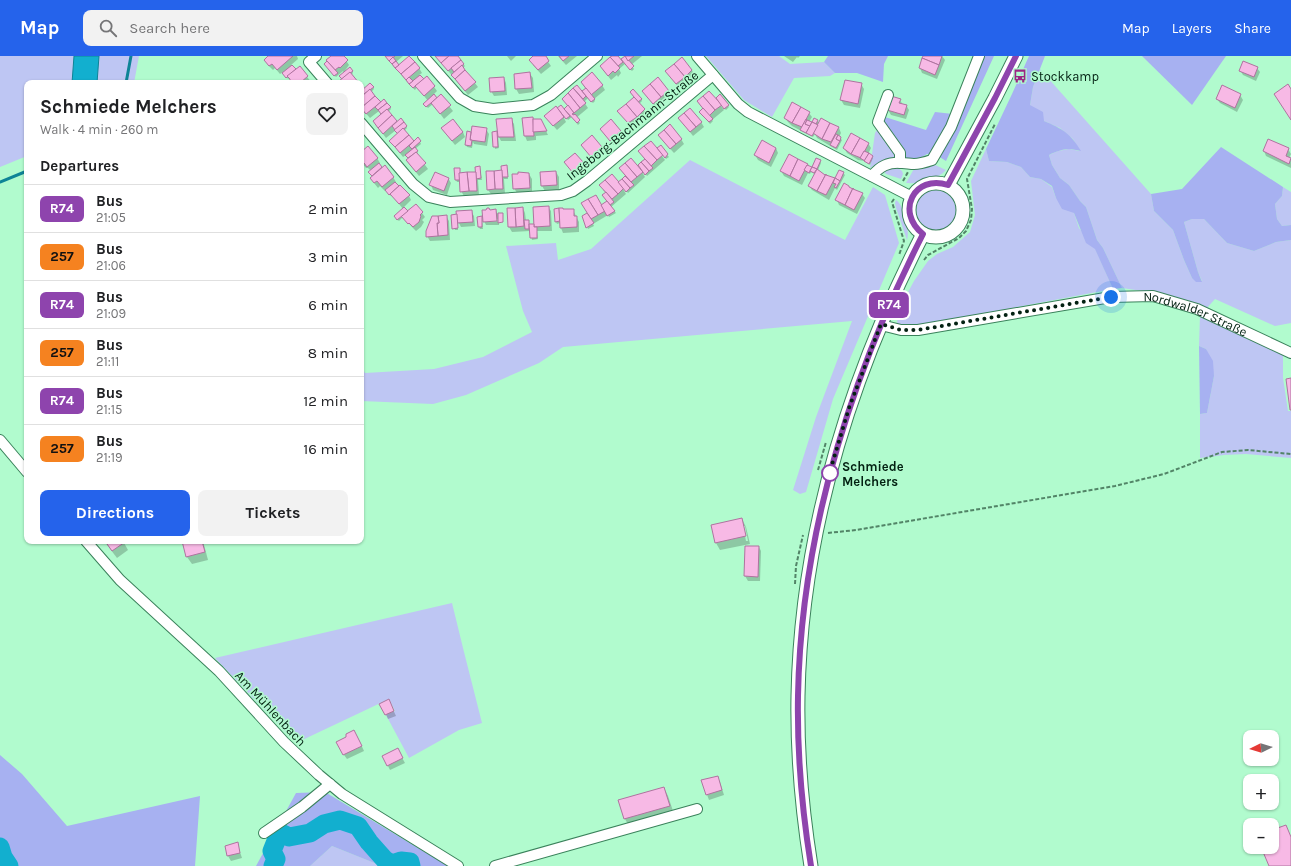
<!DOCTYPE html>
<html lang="en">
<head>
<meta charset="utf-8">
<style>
  body { margin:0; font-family:Karla,sans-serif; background:#f2f2f2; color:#202124; height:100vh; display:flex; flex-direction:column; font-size:15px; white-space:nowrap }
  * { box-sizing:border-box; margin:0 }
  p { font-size:13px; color:#757577 }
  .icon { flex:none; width:22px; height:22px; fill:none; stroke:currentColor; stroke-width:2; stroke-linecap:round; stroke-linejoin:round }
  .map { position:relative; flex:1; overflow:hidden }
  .sheet { position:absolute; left:24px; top:24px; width:340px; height:464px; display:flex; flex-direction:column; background:#fff; border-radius:8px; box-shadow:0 1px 3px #0004 }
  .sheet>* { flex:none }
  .badge { padding:0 8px; border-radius:6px; font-size:14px; line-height:26px }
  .needle { width:26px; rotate:265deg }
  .tools { position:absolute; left:1243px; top:674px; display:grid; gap:8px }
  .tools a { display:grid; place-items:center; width:36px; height:36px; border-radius:8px; background:#fff; box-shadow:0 1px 3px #0004; font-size:20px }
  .you { position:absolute; width:20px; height:20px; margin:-10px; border:3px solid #fff; border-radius:50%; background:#1a73e8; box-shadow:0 0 0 6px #1a73e833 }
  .map>.badge { position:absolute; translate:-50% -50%; box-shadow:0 0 0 2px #fff }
  h2 { padding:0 16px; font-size:15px; line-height:36px }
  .round { display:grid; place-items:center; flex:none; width:42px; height:42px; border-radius:8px; background:#f2f2f2 }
  .overview { display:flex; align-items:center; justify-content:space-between; height:68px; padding:0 16px }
  h1 { font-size:19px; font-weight:700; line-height:30px }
  .button { display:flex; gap:8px; margin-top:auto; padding:8px 16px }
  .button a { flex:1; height:46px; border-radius:8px; background:#2563eb; color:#fff; font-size:16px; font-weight:700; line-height:46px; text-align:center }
  .button a+a { background:#f2f2f2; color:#202124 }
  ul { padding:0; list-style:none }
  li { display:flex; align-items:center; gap:12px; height:48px; padding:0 16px; border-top:1px solid #e0e0e0 }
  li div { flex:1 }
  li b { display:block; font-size:15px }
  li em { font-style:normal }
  li .badge { min-width:44px; font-weight:700; text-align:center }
  header { display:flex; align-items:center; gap:24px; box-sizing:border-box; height:56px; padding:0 20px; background:#2563eb; color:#fff }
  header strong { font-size:19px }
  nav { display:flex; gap:22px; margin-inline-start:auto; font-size:14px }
  .search { width:280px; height:36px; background:#f2f2f2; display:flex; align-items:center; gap:10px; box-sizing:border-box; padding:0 14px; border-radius:8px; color:#757577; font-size:15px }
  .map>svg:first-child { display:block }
</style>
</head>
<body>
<header>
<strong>Map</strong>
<div class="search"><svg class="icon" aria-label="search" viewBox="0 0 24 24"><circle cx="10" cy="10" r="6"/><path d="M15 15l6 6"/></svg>Search here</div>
<nav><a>Map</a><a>Layers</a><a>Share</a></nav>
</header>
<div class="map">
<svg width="1291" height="810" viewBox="0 0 1291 810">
  <rect width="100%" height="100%" fill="#b1fbce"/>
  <g fill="#bec6f3">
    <path d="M0,0H139L134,27H27V100L0,111Z"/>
    <path d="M706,0H779L790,8L824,6L835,17L830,20L794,22L772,61L744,44Z"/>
    <path d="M1040,13L1151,138L1154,155L1173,174L1184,204L1192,222L1202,225L1198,216L1184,166L1192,163H1204L1227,187L1254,195L1276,186L1291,184V267L1275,270L1215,243L1206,253L1183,243L1156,237L1122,232L1103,192L1097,184L1086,151L1080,145L1069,129L1060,122L1052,109L1049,99L1058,95L1069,93L1080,95L1073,83L1060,72L1044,65L1030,49L1033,31Z"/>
    <path d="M879,71L898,102L881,105L870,112L875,77Z"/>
    <path d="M986,93L989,105L1007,106L1021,111L1030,121L1041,123L1052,131L1056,142L1074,157L1079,172L1095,192L1113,233L912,271L897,268L898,255L914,225L928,205L937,198L953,191L970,176L975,159L971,125Z"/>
    <path d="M690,104L845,184L873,131L885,139L899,187L833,343L806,436L800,438L793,434L816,361L852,265L563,291L539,307L466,339L433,348L361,345V309L365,317L434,313L483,301L532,276L523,255L506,190L556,187L558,204L591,193Z"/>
    <path d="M933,108L946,114C937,124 919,128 906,127L915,111L921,109L924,112Z"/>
    <path d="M895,110L902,115L903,118L901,123L886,118L884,115Z"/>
    <path d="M1283,131L1291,136V169L1282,170L1277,163L1275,148L1282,140Z"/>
    <circle cx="936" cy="154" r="20"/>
    <path d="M896,144C904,149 910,175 907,184L896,152L895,147Z"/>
    <path d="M1200,259L1283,298V322L1288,355H1291V402L1246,398L1224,399L1200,402V358L1207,357L1214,320L1206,293L1199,290Z"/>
    <path d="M452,547L464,596L482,667L459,674L409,702L386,659L395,655L389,643L296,687L215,602Z"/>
    <path d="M332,790L382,810H310Z"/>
  </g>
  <g fill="#a7b1f1">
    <path d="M828,0H888L884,8L883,26L857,17H835L824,6Z"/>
    <path d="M974,0H994L946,105L938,100L927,98L915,105L905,104L903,91L883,64L885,61L926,74L935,56L953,58Z"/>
    <path d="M1029,0H1045L1033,31L1030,49L1043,56L1044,65C1063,73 1070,77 1081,95C1068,92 1061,93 1049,99L1052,109L1060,122L1069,129L1080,145L1086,151L1097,184L1103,192L1122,232L1113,233L1095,193L1086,187L1074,157L1062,153L1056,142L1052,130L1041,123L1030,121L1021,111L1007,106L989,105L986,93L1012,38Z"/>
    <path d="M1142,0H1226L1192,49Z"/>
    <path d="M1221,91L1283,131L1282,140L1275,148L1277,163L1282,170L1291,169V184L1276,186L1254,195L1227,187L1204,163H1192L1184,166L1198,216L1202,226H1196L1192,222L1184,204L1173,174L1154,155L1151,138L1182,133Z"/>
    <path d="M1199,290L1206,293L1213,305L1214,320L1207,357L1200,358Z"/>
    <path d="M0,699L22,718L67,770L200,740L195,810H0Z"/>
    <path d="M325,736L448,810H382L332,790L310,810H256L296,737Z"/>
  </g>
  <path fill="#12afcf" stroke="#0e8496" d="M74,0H99L97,27H72Z"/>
  <g fill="#0003" fill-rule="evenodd">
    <path d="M270,0H297L298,3L291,9L296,15L299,11L312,27H291L290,22L288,23L283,16L280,18L275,12L273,14L268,9L265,4Z"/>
    <path d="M332,0H343L349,9L344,16H345L352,15L353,17L351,19L358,27H341L344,17L343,15L336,21L326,10Z"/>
    <path d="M385,0H403L396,6L399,10L419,12L422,17L419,19L423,24L427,21L437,35L433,39L437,43L441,40L453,55L444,63L433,48L428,52L426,50L428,45L417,31L415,34L409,28Z"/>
    <path d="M436,0H456L465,10L463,12L478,31L468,39Z"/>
    <path d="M507,0H516L511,5Z"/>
    <path d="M535,0H544L551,10L541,18L533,9Z"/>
    <path d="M558,0H577L566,9Z"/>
    <path d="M613,0H616L621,5L625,1L624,0H642L631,9L634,13L632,15L625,8L619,13L621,17L618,21L617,19L611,24L601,11Z"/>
    <path d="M784,0H800L798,2L797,1L793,6Z"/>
    <path d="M924,0H942L945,4L937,23L922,17L920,12Z"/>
    <path d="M1257,12L1260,16L1256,25L1243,19L1240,14Z"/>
    <path d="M692,14L694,19L679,32L667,16Z"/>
    <path d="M530,18L533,22L534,36L519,38L516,33Z"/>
    <path d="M504,22L506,27L507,39L494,40L491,35Z"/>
    <path d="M582,27L602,29L605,34L594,43L595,45L593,47L588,42L584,46L588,52L576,62L580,67L578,69L572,61L568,64L563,57L562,58L566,66L557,74L545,60L564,54L568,50L563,43L577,31L582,37L586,33Z"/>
    <path d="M861,28L864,33L860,52L844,49L841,44Z"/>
    <path d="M373,31L374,33L371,36L380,47L390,51L391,53L388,56L397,67L406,70L407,72L404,75L414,86H420L421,88L415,93L418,97L417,98L428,113L419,120L410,109L407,105L409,103L406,99L403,101L390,85L399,78L396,74L386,82L374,66L382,58L379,55L370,62L361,52V43L365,39L364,37Z"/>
    <path d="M643,35H668L670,40L656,52Z"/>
    <path d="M1240,39L1243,44L1237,56L1220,47L1217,43Z"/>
    <path d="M720,40L729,51L726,54L722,50H721L724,54L712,64L713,65L710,68L702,58L704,53L698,46L716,43Z"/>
    <path d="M641,43L642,45L639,48L647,58L631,71L619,55Z"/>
    <path d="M900,44L903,49H906L909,54L906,63L891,59L888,54Z"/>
    <path d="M809,57L812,61L809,66L812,67L814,63L818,65L819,68L822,63L839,72L841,77L839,81L842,84L837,94L817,82L815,78L813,81L792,70L788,66L785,62Z"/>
    <path d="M679,62L701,66L704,71L693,80Z"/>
    <path d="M511,63L514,68L516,85H501L498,79L499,92L495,93L493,77L498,76Z"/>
    <path d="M543,69L548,79L536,80V84L527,85L525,80Z"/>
    <path d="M442,73L463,76L465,81L455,89Z"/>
    <path d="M486,73L489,78L487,90L474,88L473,86L472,92L467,91L466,89L468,76L472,77Z"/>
    <path d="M601,73L620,75L623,80L613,89Z"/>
    <path d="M361,83L364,88L361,90Z"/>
    <path d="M681,83L684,88L674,97L662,84Z"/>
    <path d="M868,87L871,92L868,98L873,102L870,109L864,105L858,104L847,97L844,92Z"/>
    <path d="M582,89L601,91L604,96L594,105Z"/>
    <path d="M361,91L364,95L377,102L380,107L378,108L382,113L393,121L396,126L395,127L409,140L411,144L404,151L408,156L422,157L425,161L422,164L424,166L421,171L416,175L412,171L411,172L412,171L403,161L399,165L396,162L403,153L392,139L391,140L386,134L385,135L380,130L378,132L374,127L371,122L373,120L371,118V115L368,112H366L361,106Z"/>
    <path d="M660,91L669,101L666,103L663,99L662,100L665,104L647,120L644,116H642L645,121L628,137L624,132L623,133L626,138L611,151L616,157L609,161L608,159L593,168L594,170L588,173L583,161L608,146L606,137L603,134L618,127L626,121L620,112L638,111L645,104L640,96L660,97Z"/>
    <path d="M776,92L778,97L771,111L758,104L755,99Z"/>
    <path d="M1288,93L1291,98L1289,102L1291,103V112L1266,100L1264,95Z"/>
    <path d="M575,98L586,112L576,121L565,106Z"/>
    <path d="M820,105L821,107L818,114L825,120L836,124L843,117L845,119L837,134L835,132L829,144L812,134L809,130L815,118L811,116L810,118L808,117L802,129L784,120L781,115L808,110L812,113Z"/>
    <path d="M506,110L508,123H504L505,138H491L488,134Z"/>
    <path d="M480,112L482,124H478L479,139L464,140L461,135V126H457L456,124L459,113L460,118L477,117Z"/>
    <path d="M556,116L559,121V134L545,135L542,130Z"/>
    <path d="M529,118L532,123V136L517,137L514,132Z"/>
    <path d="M448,122L451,127L447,139L433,134L431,129Z"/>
    <path d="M862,138L865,142L857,158L839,149L837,144Z"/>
    <path d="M548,151L551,155L552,175H537L538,183L532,184L530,175L512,176L509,171L508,153L523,152L525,157L526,165H528L529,169H535Z"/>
    <path d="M495,154L498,158H502L503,165H499V169H486L484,165L490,155ZM502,163V165L485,166V164Z"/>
    <path d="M564,154H573L579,166V176L563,177L561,172L560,167L557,168L556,166Z"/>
    <path d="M471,155L474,160L475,170L461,171L458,165V174H455L452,160Z"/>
    <path d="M446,160L449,165L450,184L430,185L427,180Z"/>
    <path d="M478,161H481L482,163L483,173H480L479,171Z"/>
    <path d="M742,463L746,471L750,488L720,494L716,487L712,470ZM743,470H745L748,485H746Z"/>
    <path d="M104,485H123L128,494L117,502Z"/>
    <path d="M183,485H203L208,504L192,508L187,501Z"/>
    <path d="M759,491L761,495L760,525H748L745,520Z"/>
    <path d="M381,648L391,649L396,660L388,663Z"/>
    <path d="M357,680L364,695L347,703L344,699Z"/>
    <path d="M400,698L405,707L390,714L383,700Z"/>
    <path d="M717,721L720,726L724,739L709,744L702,725Z"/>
    <path d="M664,732L668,740L674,758L629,770L625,763L620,745Z"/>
    <path d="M237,787L242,802L231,805L228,800L226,791Z"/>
  </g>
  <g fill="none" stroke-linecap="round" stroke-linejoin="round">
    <g stroke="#0e8496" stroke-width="3">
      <path d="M126,27L131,0"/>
      <path d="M0,126L27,115"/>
    </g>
    <g stroke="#12afcf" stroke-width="19">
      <path d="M0,791L3,801L9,810"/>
      <path d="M273,810L276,803L272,795L276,785L277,775L289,781L310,777L324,768L340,764L358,770L369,786L385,804L392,808L401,805L410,806L411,810"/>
    </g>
  </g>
  <g fill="#f7b9e5" stroke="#af739f">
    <path d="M268,0H293L277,14L272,8L269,10L264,4Z"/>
    <path d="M331,0H344L348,4L340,12L339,11L335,14L326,4Z"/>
    <path d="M385,0H395L389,5Z"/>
    <path d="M409,0L415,6L401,18L395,12Z"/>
    <path d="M435,0H449L441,7Z"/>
    <path d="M449,0H458L461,4L448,15L441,7Z"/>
    <path d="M533,0H546L549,5L538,14L529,4Z"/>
    <path d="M559,0H569L563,5Z"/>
    <path d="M612,0H618L623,6L618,10L610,1Z"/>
    <path d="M625,0L634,10L630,14L621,3Z"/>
    <path d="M625,0H634L628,5Z"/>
    <path d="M923,0H942L939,9L922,2Z"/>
    <path d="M393,1L396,5L392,8L389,5Z"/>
    <path d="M610,1L620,12L615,17L613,15L608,20L600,10Z"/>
    <path d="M682,1L692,14L685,21L674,8Z"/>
    <path d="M922,2L939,9L935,19L919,12Z"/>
    <path d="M461,4L464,8L454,16L451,12Z"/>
    <path d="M327,5L338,17L334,20L324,8Z"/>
    <path d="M396,5L399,9L395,12L392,8Z"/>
    <path d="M1243,5L1258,11L1254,21L1239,15Z"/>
    <path d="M415,6L420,12L406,24L401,18Z"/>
    <path d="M674,8L685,21L676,28L665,15Z"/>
    <path d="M292,9L296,13L286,22L282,17Z"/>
    <path d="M462,9L465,14L455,23L451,19Z"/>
    <path d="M300,10L308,20L300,27H290V23L287,20Z"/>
    <path d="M350,11L353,15L342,23L339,20Z"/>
    <path d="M465,14L476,26L465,35L455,23Z"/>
    <path d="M350,16L359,27H341L339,25Z"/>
    <path d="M530,16L532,32L515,33L514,18Z"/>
    <path d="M592,16L603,29L591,39L581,26Z"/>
    <path d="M420,19L424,23L413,32L409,28Z"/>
    <path d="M427,20L435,30L424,40L415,30Z"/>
    <path d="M409,21L413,25L409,28L406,24Z"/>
    <path d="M504,21L505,35L490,36L489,22Z"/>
    <path d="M658,21L669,35L661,41L650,28Z"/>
    <path d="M845,24L862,27L858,48L840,44Z"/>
    <path d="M370,27L374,31L364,38L361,35Z"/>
    <path d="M650,28L661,41L653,48L642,35Z"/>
    <path d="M1288,28L1291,33V64L1274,38Z"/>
    <path d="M577,29L586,40L583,43L573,32Z"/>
    <path d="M1222,29L1241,38L1235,52L1216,43Z"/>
    <path d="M573,32L586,47L580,52L568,37Z"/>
    <path d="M586,32L595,43L591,46L582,35Z"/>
    <path d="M370,33L375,40L361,52V41Z"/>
    <path d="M633,33L642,43L638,46L630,36Z"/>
    <path d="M709,35L722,49L715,54L703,40Z"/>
    <path d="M568,37L580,52L574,57L562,43Z"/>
    <path d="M434,38L437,42L426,51L423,48Z"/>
    <path d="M441,38L451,49L440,58L431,47Z"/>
    <path d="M720,38L729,49L724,53L716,42Z"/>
    <path d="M375,40L381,46L366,58L361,52Z"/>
    <path d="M703,40L715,54L709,60L697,45Z"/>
    <path d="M891,40L901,43L899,47L907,49L904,59L887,54Z"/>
    <path d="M634,41L645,53L637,61L626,48Z"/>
    <path d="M384,43L387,47L378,54L375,51Z"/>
    <path d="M792,46L801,51L792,67L784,62Z"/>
    <path d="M387,47L391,51L381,58L378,54Z"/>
    <path d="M626,48L637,61L628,67L617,55Z"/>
    <path d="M561,49L570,60L566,63L557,52Z"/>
    <path d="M568,49L574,57L572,58L574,59L575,58L580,64L577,67L564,53Z"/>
    <path d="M556,50L564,61L553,70L544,60Z"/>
    <path d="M801,51L810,56L802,71L792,67Z"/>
    <path d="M690,52L702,66L696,71L684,57Z"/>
    <path d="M703,52L713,63L709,66L699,56Z"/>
    <path d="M387,53L392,59L378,72L373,65Z"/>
    <path d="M684,57L696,71L690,76L678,62Z"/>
    <path d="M392,59L397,65L383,78L378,72Z"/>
    <path d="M533,61L534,80H524L522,62Z"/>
    <path d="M401,62L404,66L395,74L392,70Z"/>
    <path d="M512,62L514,81H498L496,63Z"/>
    <path d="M814,62L818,64L816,68L812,66Z"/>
    <path d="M821,62L830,67L822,83L813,77Z"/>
    <path d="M453,63L463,76L452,85L441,72Z"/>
    <path d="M533,63H541L547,75L533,76Z"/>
    <path d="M611,63L621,75L610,85L600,73Z"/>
    <path d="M806,63L807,64L805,68L810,70L806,77L800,74Z"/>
    <path d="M807,64L812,66L810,70L805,68Z"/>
    <path d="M404,66L407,70L398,78L394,74Z"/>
    <path d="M812,66L818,69L812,80L806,77Z"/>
    <path d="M830,67L839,71L831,86L822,83Z"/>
    <path d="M670,68L682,83L676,88L664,74Z"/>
    <path d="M472,70L487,72L485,86L470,84Z"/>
    <path d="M403,72L409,79L395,91L389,85Z"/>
    <path d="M664,74L676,88L670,93L658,79Z"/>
    <path d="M467,75L471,76L470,84H472L471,90L465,89Z"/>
    <path d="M497,75L498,91H493L492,76Z"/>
    <path d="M851,77L860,82L851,98L843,92Z"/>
    <path d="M836,78L838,79L836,83L840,85L836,92L830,89Z"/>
    <path d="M409,79L414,85L400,97L395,91Z"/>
    <path d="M592,79L602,91L591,101L581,89Z"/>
    <path d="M838,79L841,81L840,85L836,83Z"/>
    <path d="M418,81L421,85L412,93L409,90Z"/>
    <path d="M860,82L869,87L861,102L851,98Z"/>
    <path d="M1268,83L1289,92L1286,100L1291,102L1289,108L1263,95Z"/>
    <path d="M762,84L776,92L769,107L754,99Z"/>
    <path d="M651,85L663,99L657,104L644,90Z"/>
    <path d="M661,89L668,98L665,102L657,92Z"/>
    <path d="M368,90L378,102L367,111L364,107L361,106V96Z"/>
    <path d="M644,90L657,104L651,110L638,95Z"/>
    <path d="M415,91L418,95L408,102L405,99Z"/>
    <path d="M864,95L869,97L865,105L860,102Z"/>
    <path d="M416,96L426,107L416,116L406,104Z"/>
    <path d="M575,97L584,107L573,117L564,106Z"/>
    <path d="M869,97L873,100L869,108L864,105Z"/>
    <path d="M789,98L798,103L790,120L780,115Z"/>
    <path d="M631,102L643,116L637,121L625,107Z"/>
    <path d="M816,102L821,104L817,113L812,111Z"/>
    <path d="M645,103L653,112L649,115L641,106Z"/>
    <path d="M798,103L808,108L799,125L790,120Z"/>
    <path d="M641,106L649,115L645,119L638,109Z"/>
    <path d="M379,107L382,111L372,120L368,116Z"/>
    <path d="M625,107L637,121L631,126L619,112Z"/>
    <path d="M385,109L394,121L382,131L377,125L374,127L370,122Z"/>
    <path d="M507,109L508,121H502L501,110Z"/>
    <path d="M807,109L812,111L809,117L804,114Z"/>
    <path d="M480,110L481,122L476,123L475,111Z"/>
    <path d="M812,111L817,113L814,117L810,115Z"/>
    <path d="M454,112H460V124H455Z"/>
    <path d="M817,113L825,119L826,118L817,135L808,130Z"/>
    <path d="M502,114L503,133H495L494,115Z"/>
    <path d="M839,114L844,116L840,125L835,122Z"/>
    <path d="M486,115H494L495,133L487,134Z"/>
    <path d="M556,115L557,129L541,130L540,116Z"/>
    <path d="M435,116L449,122L444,135L429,129Z"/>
    <path d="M467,116H476L477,135H469Z"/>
    <path d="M467,116L469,135L460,136L459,117Z"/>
    <path d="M518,116L529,117L530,132L513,133L512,118H518Z"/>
    <path d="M612,118L624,132L618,138L605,124Z"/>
    <path d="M826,118V119L835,122L826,139L817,135Z"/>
    <path d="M625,120L634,129L630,132L622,123Z"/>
    <path d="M835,122L840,125L836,132L834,131L836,128L833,127Z"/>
    <path d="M622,123L630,132L626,136L618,126Z"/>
    <path d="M605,124L618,138L612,143L599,129Z"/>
    <path d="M395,126L399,130L389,139L385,134Z"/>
    <path d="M844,127L849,130V131L853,133V132L845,149L835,144Z"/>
    <path d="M400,129L410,139L399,148L390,138Z"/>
    <path d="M853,132V133L863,137L854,154L845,149Z"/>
    <path d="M606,136L614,146L610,149L602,139Z"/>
    <path d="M596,139L605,155L598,159L588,143Z"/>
    <path d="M588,143L598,159L591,163L581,147Z"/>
    <path d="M607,145L615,155L607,160L601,149Z"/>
    <path d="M416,148L423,156L420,159L421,160L419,166L413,171L409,167L408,168L401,160Z"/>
    <path d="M549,150L550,170L534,171L533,151Z"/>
    <path d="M404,151L408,155L397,164L394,160Z"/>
    <path d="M523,151L524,170L516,171L515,152Z"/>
    <path d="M487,152H489L490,154L496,153L497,165L483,166L482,154H486Z"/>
    <path d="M507,152H515L516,171H508Z"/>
    <path d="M559,152L560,165L555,166L554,153Z"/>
    <path d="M559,152H563V153H574V160H577V171L560,172Z"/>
    <path d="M472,154L473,166L457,167L456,155Z"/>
    <path d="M498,157H503V166L498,167Z"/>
    <path d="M587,157L594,167L586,172L582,160Z"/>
    <path d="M457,158L458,172L452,173L451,159Z"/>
    <path d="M447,159L448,179L438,180L437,167H439L438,160Z"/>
    <path d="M432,160H438L439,167H437L438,180L426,181V175Z"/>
    <path d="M482,160V171H478L477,161Z"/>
    <path d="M524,164H529V173H525Z"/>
    <path d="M529,168H534V171H537V182H530Z"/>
    <path d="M1291,322V354H1290L1286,323Z"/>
    <path d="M742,462L746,480L715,487L711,469Z"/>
    <path d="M105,485H124L125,486L112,495Z"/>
    <path d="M182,485H202L205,496L186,501Z"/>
    <path d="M745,490H759L758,521L744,520Z"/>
    <path d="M389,643L394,655L385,659L379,648Z"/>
    <path d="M354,674L362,690L343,699L336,686L346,681V678Z"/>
    <path d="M398,692L403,702L387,710L382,700Z"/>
    <path d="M718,720L722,734L706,739L701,724Z"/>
    <path d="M664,731L670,750L624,763L618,744Z"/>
    <path d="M1286,769L1291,781V810H1269L1261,791H1272V774Z"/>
    <path d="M238,786L240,797L227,800L225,790Z"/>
  </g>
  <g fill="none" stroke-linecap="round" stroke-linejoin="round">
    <g stroke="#3a825b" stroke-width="12">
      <g id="minor">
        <path d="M316,0L309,6L327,27"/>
        <path d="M423,0L460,42L474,50L493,53L533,49L551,39L597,0"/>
        <path d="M697,0L738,48L748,56L912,141"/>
        <path d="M888,39L878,66L900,97V107"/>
        <path d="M361,67L413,128L429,141L450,146L561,139L573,135L587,125L713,19"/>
        <path d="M872,120C880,110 888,106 902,107C906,107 910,108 914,108C920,108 926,106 932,104L951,71L979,0"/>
        <path id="s1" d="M881,269L901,274H918L1111,241L1153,240L1197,253L1291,297"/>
        <path d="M0,384L27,416"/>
        <path d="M86,485L120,524L219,615L284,686L319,719L342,738L458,810"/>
        <path d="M264,777L302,751L330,728"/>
        <path d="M495,810L697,753"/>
      </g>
    </g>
    <g stroke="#3a825b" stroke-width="15">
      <g id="major">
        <circle cx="936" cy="154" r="27"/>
        <path d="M948,129L995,42L1016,0"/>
        <path d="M811,810C802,754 797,697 798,640C801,478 850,321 923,178"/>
      </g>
    </g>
    <g stroke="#528467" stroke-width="2" stroke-dasharray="4 2" stroke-linecap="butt">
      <path d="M903,125L908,116"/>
      <path d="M894,143L892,146L904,185L899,199"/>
      <path d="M924,204L928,199L959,182L966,175L971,164L972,153L967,123L995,68"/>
      <path d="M818,414L826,386"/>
      <path d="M828,477L856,474L1115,430L1164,418L1222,396L1248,394L1291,398"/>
      <path d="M795,528L796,510L803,479"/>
    </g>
    <use href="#minor" stroke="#fff" stroke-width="10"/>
    <use href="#major" stroke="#fff" stroke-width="13"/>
  </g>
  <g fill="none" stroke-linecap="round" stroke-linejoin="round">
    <g stroke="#fff" stroke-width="9">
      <path id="line" d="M811,810C802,754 797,697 798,640C801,477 850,322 923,178C895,156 914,118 948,129L995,42L1016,0"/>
    </g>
    <use href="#line" stroke="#8e44ad" stroke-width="6"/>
    <path stroke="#032112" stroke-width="4" stroke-dasharray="0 7.2" d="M830,417L828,422L849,352L881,268L901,274H918L1111,241"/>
  </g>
  <defs>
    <g id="bus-bare" transform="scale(1.08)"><path d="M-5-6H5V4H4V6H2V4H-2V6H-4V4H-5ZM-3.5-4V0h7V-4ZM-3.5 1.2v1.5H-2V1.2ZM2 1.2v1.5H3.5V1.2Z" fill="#9b2784" stroke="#b1fbce" stroke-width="2.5" paint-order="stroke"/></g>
  </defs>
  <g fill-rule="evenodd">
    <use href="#bus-bare" x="1020" y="20"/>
  </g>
  <circle fill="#fff" stroke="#8e44ad" stroke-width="2" cx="830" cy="417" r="8"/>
  <g text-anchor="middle" stroke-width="3" stroke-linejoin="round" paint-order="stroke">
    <g font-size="13" fill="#032112" stroke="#b1fbce" text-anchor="start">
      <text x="1031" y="25">Stockkamp</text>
    </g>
    <g font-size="13" fill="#032112" stroke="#b1fbce">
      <text transform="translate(632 69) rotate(-39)" y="5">Ingeborg-Bachmann-Straße</text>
      <text dy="5" stroke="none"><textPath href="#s1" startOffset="321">Nordwalder Straße</textPath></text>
      <text transform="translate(271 652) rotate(47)" y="5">Am Mühlenbach</text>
    </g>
    <g font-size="13" font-weight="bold" fill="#032112" stroke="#b1fbce" text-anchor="start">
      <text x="842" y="415">Schmiede<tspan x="842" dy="15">Melchers</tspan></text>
    </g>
  </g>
</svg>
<div class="tools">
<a><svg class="needle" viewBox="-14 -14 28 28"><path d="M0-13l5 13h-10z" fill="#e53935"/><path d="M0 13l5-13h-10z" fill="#757577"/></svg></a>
<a>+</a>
<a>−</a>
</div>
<div class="you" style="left:1111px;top:241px"></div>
<b class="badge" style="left:889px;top:249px;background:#8e44ad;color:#fff">R74</b>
<section class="sheet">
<div class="overview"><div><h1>Schmiede Melchers</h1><p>Walk · 4 min · 260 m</p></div><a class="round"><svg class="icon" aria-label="heart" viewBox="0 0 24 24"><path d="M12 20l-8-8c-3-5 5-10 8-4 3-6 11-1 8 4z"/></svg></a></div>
<h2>Departures</h2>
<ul>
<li><span class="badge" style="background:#8e44ad;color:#fff">R74</span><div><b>Bus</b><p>21:05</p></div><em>2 min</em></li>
<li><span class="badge" style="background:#f58220;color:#111">257</span><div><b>Bus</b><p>21:06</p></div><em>3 min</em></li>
<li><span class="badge" style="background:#8e44ad;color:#fff">R74</span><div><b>Bus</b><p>21:09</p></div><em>6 min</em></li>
<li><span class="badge" style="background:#f58220;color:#111">257</span><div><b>Bus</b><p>21:11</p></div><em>8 min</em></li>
<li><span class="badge" style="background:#8e44ad;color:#fff">R74</span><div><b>Bus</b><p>21:15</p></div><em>12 min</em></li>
<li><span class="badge" style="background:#f58220;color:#111">257</span><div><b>Bus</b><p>21:19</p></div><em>16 min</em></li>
</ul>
<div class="button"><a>Directions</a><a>Tickets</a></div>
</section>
</div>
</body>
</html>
